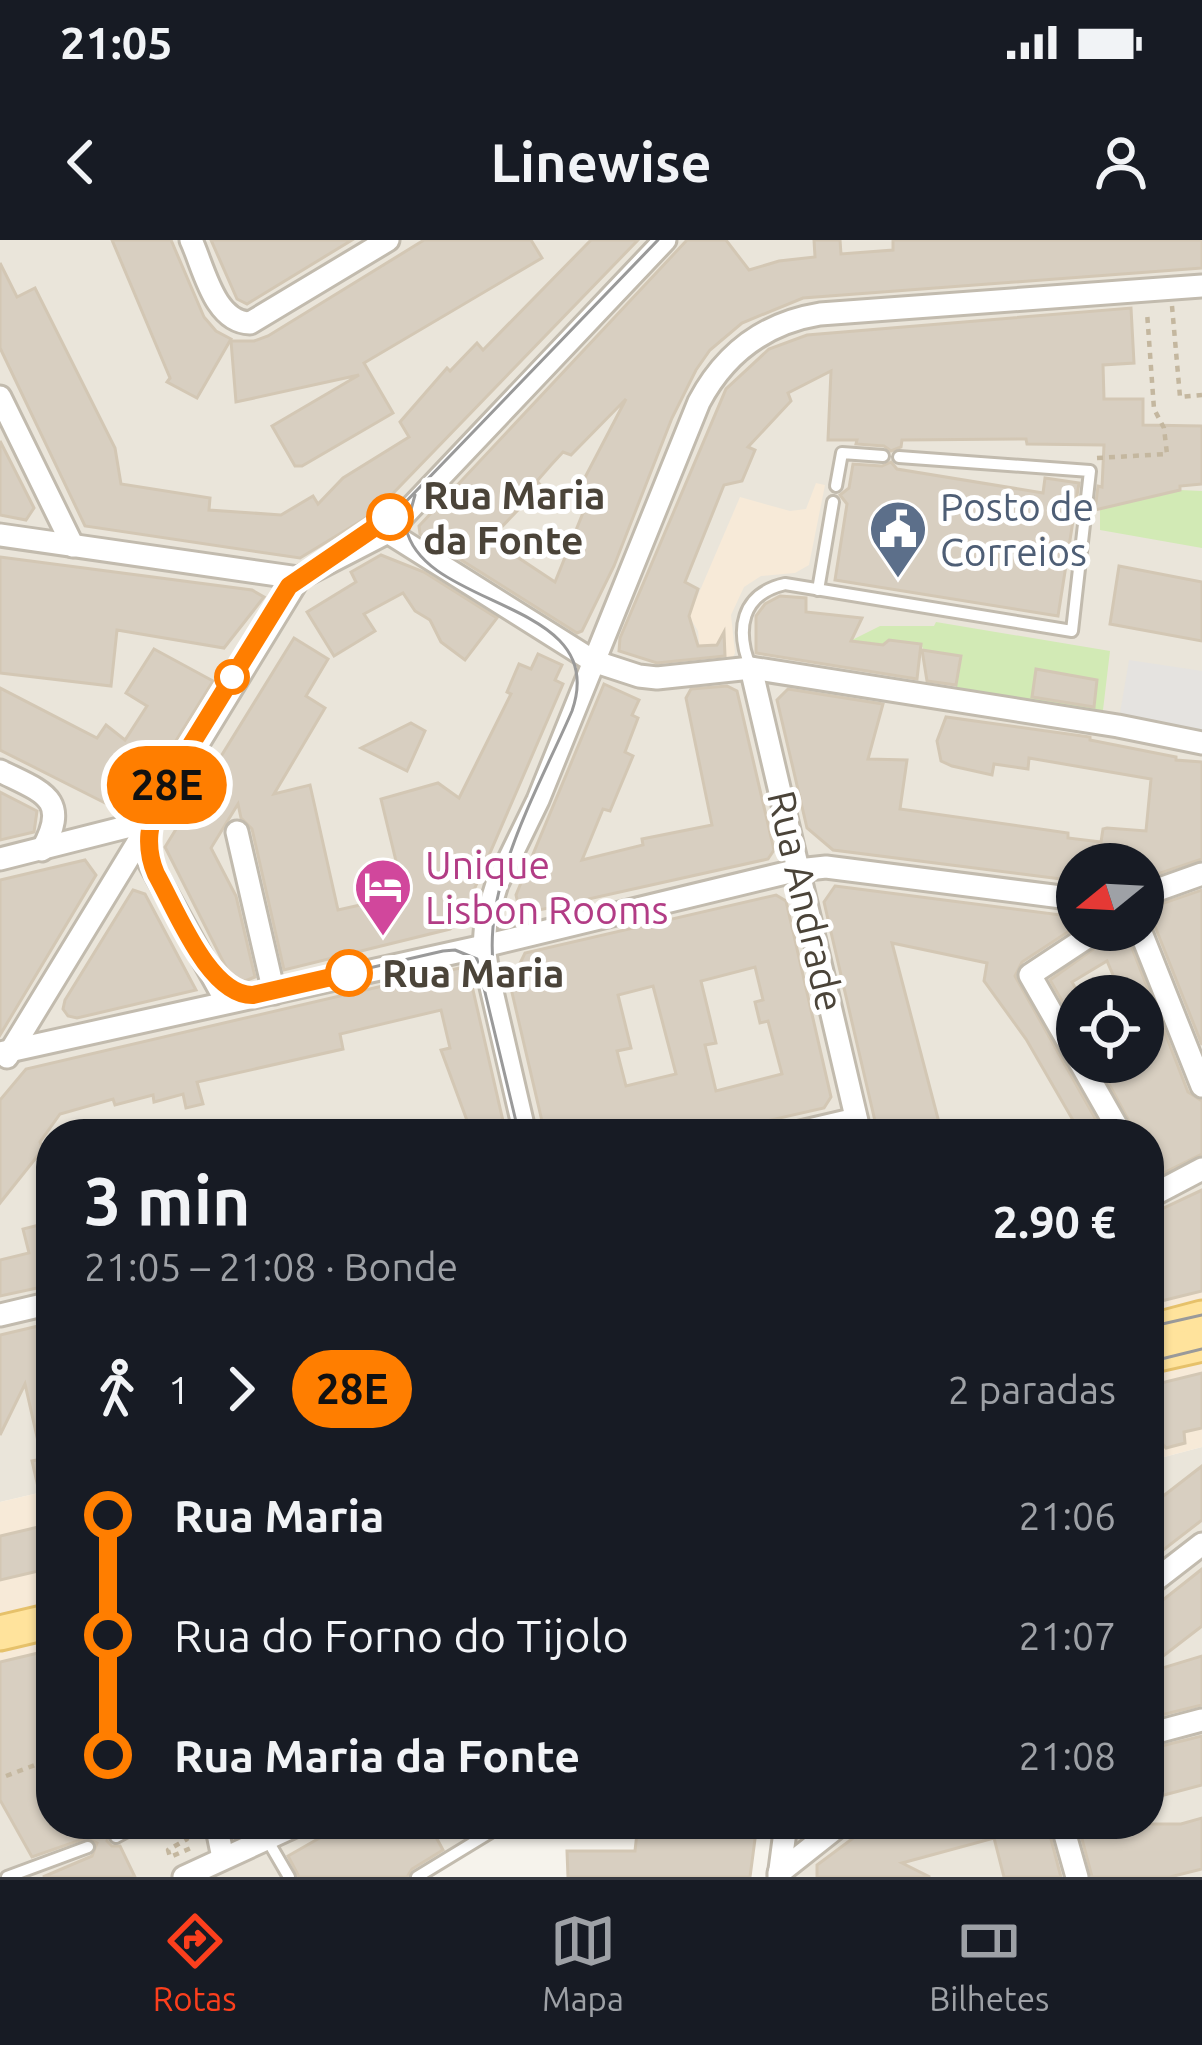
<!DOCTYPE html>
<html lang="pt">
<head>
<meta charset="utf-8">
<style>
  body { margin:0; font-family:Ubuntu,sans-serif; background:#20242c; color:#f1f3f6; height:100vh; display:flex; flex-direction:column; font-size:45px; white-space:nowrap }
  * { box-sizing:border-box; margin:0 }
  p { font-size:39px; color:#9ea1a6 }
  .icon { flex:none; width:66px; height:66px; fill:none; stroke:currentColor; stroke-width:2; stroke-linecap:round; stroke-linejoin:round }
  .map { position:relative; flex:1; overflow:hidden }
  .details { position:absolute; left:36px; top:879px; width:1128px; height:720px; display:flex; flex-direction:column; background:#171b24; border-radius:48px; box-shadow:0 3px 9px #0004 }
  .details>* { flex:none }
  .badge { padding:0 24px; border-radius:39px; font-size:42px; line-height:78px }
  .needle { width:78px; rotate:252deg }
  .tools { position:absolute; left:1056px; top:603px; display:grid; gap:24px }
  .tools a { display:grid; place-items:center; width:108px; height:108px; border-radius:50%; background:#171b24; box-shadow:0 3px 9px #0004; font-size:60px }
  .map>.badge { position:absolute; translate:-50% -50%; box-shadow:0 0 0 6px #fff }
  .legs { display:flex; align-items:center; gap:18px; height:132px; padding:0 48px; font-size:39px }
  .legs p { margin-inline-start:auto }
  .head { display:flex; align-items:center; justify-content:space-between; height:204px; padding:0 48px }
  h1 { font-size:66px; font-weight:600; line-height:90px }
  ul { padding:0 48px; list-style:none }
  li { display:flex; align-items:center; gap:42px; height:120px; font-size:45px }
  li i { display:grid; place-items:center; width:18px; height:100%; margin:0 15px; background:currentColor }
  li i::after { content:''; width:30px; height:30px; margin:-15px; border:9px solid; border-radius:50%; background:#171b24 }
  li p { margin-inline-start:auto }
  li:first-child i { background:linear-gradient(#0000 50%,currentColor 0) }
  li:last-child i { background:linear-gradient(currentColor 50%,#0000 0) }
  .status { display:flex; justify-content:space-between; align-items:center; height:84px; padding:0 60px; background:#171b24; direction:ltr }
  .status svg { height:33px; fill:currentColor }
  header { display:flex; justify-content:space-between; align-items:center; height:156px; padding:0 48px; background:#171b24; font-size:54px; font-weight:600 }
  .tab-bar { display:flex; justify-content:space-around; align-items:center; height:168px; border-top:3px solid #363941; background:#171b24; font-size:33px; color:#9ea1a6 }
  .tab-bar a { display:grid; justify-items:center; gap:6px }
  .tab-bar .current { color:#fc3f1d }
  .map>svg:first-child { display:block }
</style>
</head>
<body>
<div class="status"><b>21:05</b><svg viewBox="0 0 49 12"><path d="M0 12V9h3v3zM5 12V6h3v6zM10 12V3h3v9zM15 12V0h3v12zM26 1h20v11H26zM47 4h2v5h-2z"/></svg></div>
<header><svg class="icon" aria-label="back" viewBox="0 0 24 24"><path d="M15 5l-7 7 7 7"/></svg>Linewise<svg class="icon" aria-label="person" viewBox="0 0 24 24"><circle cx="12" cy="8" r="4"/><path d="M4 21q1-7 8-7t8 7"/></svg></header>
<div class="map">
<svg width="1202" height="1637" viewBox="0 0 1202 1637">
  <rect width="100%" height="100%" fill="#f6f3ec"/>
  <g fill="#eae5da" fill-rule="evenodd">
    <path d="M0,0H1202V975L1149,986V894H51V1250L0,1262ZM1077,624H1143V690H1077ZM1077,756H1143V822H1077Z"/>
    <path d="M1202,1207V1637H785L789,1617L765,1584H1149V1221Z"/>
    <path d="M0,1517L51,1584H503L416,1637H0Z"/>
  </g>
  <g fill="#f7ead8">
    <path d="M816,243L825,245L809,325L795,333L761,336L744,347L731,375L735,413L730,423L701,424L698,391L689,376L740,257L790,271L806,269Z"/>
    <path d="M1202,975V1207L1149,1221V986Z"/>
    <path d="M51,1250V1504L0,1517V1262Z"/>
  </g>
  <g fill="#d2eab5">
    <path d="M1180,250L1202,251V308L1100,290V269Z"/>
    <path d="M936,382L1110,411L1103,470L1095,474L955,455L960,416L924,410L920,403L889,400L883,405L850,401L880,386H934Z"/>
  </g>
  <path fill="#e5e3e0" d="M1129,420L1202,431V495L1119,479Z"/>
  <g fill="#d8cfc1" stroke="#d3c7b4" stroke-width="3" fill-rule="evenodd">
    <path d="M112,0H171L204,77L216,91L231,99L197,158L167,142L170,138Z"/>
    <path d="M211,0H352L247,64L237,59Z"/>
    <path d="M424,0H531L542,18L364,123L393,173L302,226H295L272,186L359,135L236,162L231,101H254L268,96Z"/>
    <path d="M591,0H638L374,273L300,318L85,286L0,108V23L17,57L35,48L115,208L121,244L210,258L209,270L281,275L313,256L318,264L343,238L409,197L400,182L447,128L450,131L477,103L483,110Z"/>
    <path d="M687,0H726L749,30L779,21L815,17L814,0H840L841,14L893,10V0H1202V28L803,58L742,83L710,110L696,130L672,178L614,326L582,391L577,393L420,294L419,286ZM626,159L581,245L590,249L586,257L589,258L555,342L490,299L541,246L537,241L551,225L563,212L571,215Z"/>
    <path d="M1131,68L1134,123L1103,125L1104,159H1143V185L1202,186V244L1180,246V250L1095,270L1098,246L1102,247L1104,205L1027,204L1026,199L902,200L901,207L891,211L884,206L856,204L857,200H828L831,131L788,153L791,161L748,207L755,210L742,241L724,245L685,342L698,349L689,376L698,406L717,405L724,392L725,416L657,423L619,411L620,398L726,149L769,109L807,95Z"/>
    <path d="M0,201L34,268L26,280L0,275Z"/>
    <path d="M891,222L897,229L1043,253L1045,238L1079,243L1058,376L835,340L847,264L840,255L849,248L853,224L882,226Z"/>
    <path d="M381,315L424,332L497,378L465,420L441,402L430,380L415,371L403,353L364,374L375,391L334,416L307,372L356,342L351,332Z"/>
    <path d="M0,317L252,350L264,357L224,408L117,390L111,446L0,433Z"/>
    <path d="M1119,326L1202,342V401L1110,384Z"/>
    <path d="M780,356L806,358V372L862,378L851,401L883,405L889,400L921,404L917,439L756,413V376L765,364Z"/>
    <path d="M294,398L328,419L306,456L325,468L274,554L310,545L338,670L400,656L399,651L403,650L381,559L438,543L459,558L511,454L507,452L519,424L531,429L538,414L562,425L555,440L563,444L461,680L450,689L284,730L252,589L241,578L238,564L211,608L236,656L255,737L235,745L165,607Z"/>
    <path d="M154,409L213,441L133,570L123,572L0,510V448L97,498L106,485L125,500L147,466L126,453Z"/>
    <path d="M922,410L961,416L956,445L927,441Z"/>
    <path d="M1036,429L1097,440L1094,467L1032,457Z"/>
    <path d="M604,444L639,460L632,475L638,478L625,512L633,516L610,571L603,569L582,620L643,605L642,599L712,585L686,458L691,449L727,446L737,451L774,610L768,619L526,673L519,668L516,655Z"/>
    <path d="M788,449L883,464L868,519L907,520L900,569L1068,593V598L1101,602L1103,589L1107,588L1146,591L1151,539L1029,518L1028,529L994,524L992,535L952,526L941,521L937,501L946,477L1090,497V500L1176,517V520L1202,522V619L1143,639V624H1077V641L833,610L807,588L777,460Z"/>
    <path d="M411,483L425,491L407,531L361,508Z"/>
    <path d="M0,552L37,571L34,592L0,600Z"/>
    <path d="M85,620L96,635L0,795V640Z"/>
    <path d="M835,646L1077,677V686L1022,722L1015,736L1104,894H1081L1026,799L984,741L987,723L892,703L942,894H878L824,662Z"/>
    <path d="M133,650L145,654L196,750L77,778L68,776L63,769L65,760Z"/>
    <path d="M1202,650V805L1154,684L1143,675V670Z"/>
    <path d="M776,655L786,661L831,857L824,868L709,894H545L510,744L525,713ZM755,727L763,760L755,762L760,783L768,781L782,834L716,851L705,805L716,803L701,741ZM653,746L676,834L626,846L617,811L631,808L618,755Z"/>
    <path d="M1120,690H1125L1188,852L1202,861V914L1149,940V894H1136L1097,822H1143V756H1122L1107,721L1072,742L1077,751V787L1050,740Z"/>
    <path d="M460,728L470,737L506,894H472L441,810L450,808L441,770L340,794L343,809L197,842L203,864L186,868L183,854L154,862L153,855L115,865L113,859L60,874L40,902L43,909L0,963V860L26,829Z"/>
    <path d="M1202,950V1051L1149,1064V975Z"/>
    <path d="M51,982V1045L0,1056V1020L29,1013L23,989Z"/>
    <path d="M51,1083V1273H44L32,1221L42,1219L25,1144L0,1195V1095Z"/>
    <path d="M1202,1133V1188L1184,1192L1185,1203L1166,1208L1149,1188V1146Z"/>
    <path d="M1202,1226V1280L1149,1321V1267Z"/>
    <path d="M51,1284V1328L0,1340V1296Z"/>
    <path d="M1202,1329V1386L1149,1427V1371Z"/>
    <path d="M51,1410V1584H110L107,1601L112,1606H120L135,1637H43L92,1616L97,1603L86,1598L32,1617L0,1560V1422Z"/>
    <path d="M1202,1416V1465L1149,1478V1432Z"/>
    <path d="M1202,1496V1545L1149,1559V1509Z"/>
    <path d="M1202,1578V1629L1170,1637H1092L1078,1584H1181Z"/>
    <path d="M344,1584H429L443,1610L412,1629L407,1637H299L288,1616Z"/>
    <path d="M638,1584L730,1591L731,1584H757L750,1637H568L567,1611H635Z"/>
    <path d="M872,1584H1047L1061,1637H1004L994,1598L902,1623L930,1637H817V1625Z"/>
  </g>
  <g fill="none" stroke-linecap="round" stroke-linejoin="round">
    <g stroke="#c2bbae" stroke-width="16">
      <g id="service">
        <path d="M836,246L842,213L883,216"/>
        <path d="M818,350L833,262"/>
        <path d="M751,428C735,390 741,354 785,344L1072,391L1090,231L899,217"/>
        <path d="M116,1597L140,1584"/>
        <path d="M268,1601L289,1637"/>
        <path d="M7,1637L88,1607"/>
        <path d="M417,1637L504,1584"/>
      </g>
    </g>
    <g stroke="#c2bbae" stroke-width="27">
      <g id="minor">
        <path d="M191,0C204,28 214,82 250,83L388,0"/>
        <path d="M0,157L73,306"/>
        <path d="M388,292L593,421L639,436L657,438L751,428L1118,486L1202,503"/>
        <path d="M0,295L299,338"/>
        <path d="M299,338L388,292L665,0"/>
        <path d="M751,428L860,894"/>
        <path d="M0,531C42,552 71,558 42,610"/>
        <path d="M237,592L274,753"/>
        <path d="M138,602L226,761"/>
        <path d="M0,619L150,581"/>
        <path d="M1143,655L1202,634"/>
        <path d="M1140,690L1202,846"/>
        <path d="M0,813L484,706L798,630L826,627L1077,659"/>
        <path d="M7,817L299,338"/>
        <path d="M1077,817L1030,735L1098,690"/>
        <path d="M1080,822L1121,894"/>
        <path d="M525,894L488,734L484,706L486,680L497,644L538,560L699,162C725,113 765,83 820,74L1202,46"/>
        <path d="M792,894L856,879"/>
        <path d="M1149,957L1202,929"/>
        <path d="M0,1075L51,1063"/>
        <path d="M1149,1345L1202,1304"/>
        <path d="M1149,1494L1202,1480"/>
        <path d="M216,1584L223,1618"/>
        <path d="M1062,1584L1077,1637"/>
        <path d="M779,1633L841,1584"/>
        <path d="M184,1637L299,1584"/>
        <path d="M779,1637L786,1584"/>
      </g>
    </g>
    <g stroke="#e6c16a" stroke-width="39">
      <g id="primary">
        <path d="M1149,1092L1202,1078"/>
        <path d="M1149,1116L1202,1104"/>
        <path d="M0,1393L51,1381"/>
      </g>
    </g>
    <g stroke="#c4b79f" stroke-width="4.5" stroke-dasharray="6 6" stroke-linecap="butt">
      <path d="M1172,66L1180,157L1202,155"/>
      <path d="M1097,218L1167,214L1164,188L1154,169L1147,72"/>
      <path d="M6,1536L51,1519"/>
      <path d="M185,1584L187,1599L168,1610L170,1617L191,1608"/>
    </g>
    <use href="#service" stroke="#fff" stroke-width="10"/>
    <use href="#minor" stroke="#fff" stroke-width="21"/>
    <use href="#primary" stroke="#ffe39c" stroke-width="33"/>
    <g stroke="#9a9a9a" stroke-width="3">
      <path d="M415,255L406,288C424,371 611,359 572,471C538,550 476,654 496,741"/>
      <path d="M519,894L477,719L455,710L443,711L252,755C208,755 176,669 156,634C144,606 149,582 161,555L289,346L394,274L658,0"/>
      <path d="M1149,1087L1202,1075"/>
      <path d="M1149,1122L1202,1109"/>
    </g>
  </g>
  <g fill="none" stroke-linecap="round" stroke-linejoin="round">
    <g stroke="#fff" stroke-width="27">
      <path id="line-1" d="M349,733L253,755C209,756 176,669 156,634C144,606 149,582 160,555L289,346L390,277"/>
    </g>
    <use href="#line-1" stroke="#ff7e00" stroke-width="18"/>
  </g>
  <defs>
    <g id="civic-pin" transform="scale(3)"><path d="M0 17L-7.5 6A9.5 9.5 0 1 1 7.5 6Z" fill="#5c6f8a" stroke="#fff"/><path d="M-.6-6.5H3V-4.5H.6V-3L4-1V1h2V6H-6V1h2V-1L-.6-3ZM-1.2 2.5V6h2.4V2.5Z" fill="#fff"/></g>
    <g id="hotel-pin" transform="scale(3)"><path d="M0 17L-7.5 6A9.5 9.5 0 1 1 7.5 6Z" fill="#d1479c" stroke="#fff"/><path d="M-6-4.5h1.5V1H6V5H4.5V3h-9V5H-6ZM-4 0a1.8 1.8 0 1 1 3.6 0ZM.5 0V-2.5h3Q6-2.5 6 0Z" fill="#fff"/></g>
  </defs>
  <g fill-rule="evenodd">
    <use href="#civic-pin" x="898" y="289"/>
    <use href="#hotel-pin" x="383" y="647"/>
  </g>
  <g fill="#fff" stroke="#ff7e00" stroke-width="6">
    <circle cx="390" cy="277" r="21"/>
    <circle cx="232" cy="437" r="15"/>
    <circle cx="349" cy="733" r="21"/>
  </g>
  <g text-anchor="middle" stroke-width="10" stroke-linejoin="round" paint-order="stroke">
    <g font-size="39" font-weight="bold" fill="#4b4439" stroke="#fff" text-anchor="start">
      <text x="423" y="269">Rua Maria<tspan x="423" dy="45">da Fonte</tspan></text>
      <text x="382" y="747">Rua Maria</text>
    </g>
    <g font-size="39" fill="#4e5e75" stroke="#fff" text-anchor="start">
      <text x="940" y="281">Posto de<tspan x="940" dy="45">Correios</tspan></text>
    </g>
    <g font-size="39" fill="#b23c85" stroke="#fff" text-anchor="start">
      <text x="425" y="639">Unique<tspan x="425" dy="45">Lisbon Rooms</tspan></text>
    </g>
    <g font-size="39" fill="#4b4439" stroke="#fff">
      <text transform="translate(806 661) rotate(77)" y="14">Rua Andrade</text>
    </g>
  </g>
</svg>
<div class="tools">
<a><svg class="needle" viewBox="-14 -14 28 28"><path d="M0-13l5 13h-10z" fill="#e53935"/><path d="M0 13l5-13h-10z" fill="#9ea1a6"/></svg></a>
<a><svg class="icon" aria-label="locate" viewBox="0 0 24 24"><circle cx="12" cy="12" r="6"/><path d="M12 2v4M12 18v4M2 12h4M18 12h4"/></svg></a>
</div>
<b class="badge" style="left:167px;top:545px;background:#ff7e00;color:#111">28E</b>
<section class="details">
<div class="head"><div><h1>3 min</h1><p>21:05 – 21:08 · Bonde</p></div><b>2.90 €</b></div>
<div class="legs"><svg class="icon" aria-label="walk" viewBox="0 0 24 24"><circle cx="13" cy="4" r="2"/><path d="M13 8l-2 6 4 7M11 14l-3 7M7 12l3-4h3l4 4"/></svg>1<svg class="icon" aria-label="forward" viewBox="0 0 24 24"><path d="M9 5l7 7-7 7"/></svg><b class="badge" style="background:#ff7e00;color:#111">28E</b><p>2 paradas</p></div>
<ul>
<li><i style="color:#ff7e00"></i><b>Rua Maria</b><p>21:06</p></li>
<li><i style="color:#ff7e00"></i><span>Rua do Forno do Tijolo</span><p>21:07</p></li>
<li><i style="color:#ff7e00"></i><b>Rua Maria da Fonte</b><p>21:08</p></li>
</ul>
</section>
</div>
<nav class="tab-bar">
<a class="current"><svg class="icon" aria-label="directions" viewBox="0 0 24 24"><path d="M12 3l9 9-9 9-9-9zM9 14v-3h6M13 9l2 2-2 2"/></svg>Rotas</a>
<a><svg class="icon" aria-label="map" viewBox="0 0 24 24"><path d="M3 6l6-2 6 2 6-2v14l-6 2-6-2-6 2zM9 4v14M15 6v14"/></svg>Mapa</a>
<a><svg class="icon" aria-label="tickets" viewBox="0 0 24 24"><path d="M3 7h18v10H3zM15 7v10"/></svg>Bilhetes</a>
</nav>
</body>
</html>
